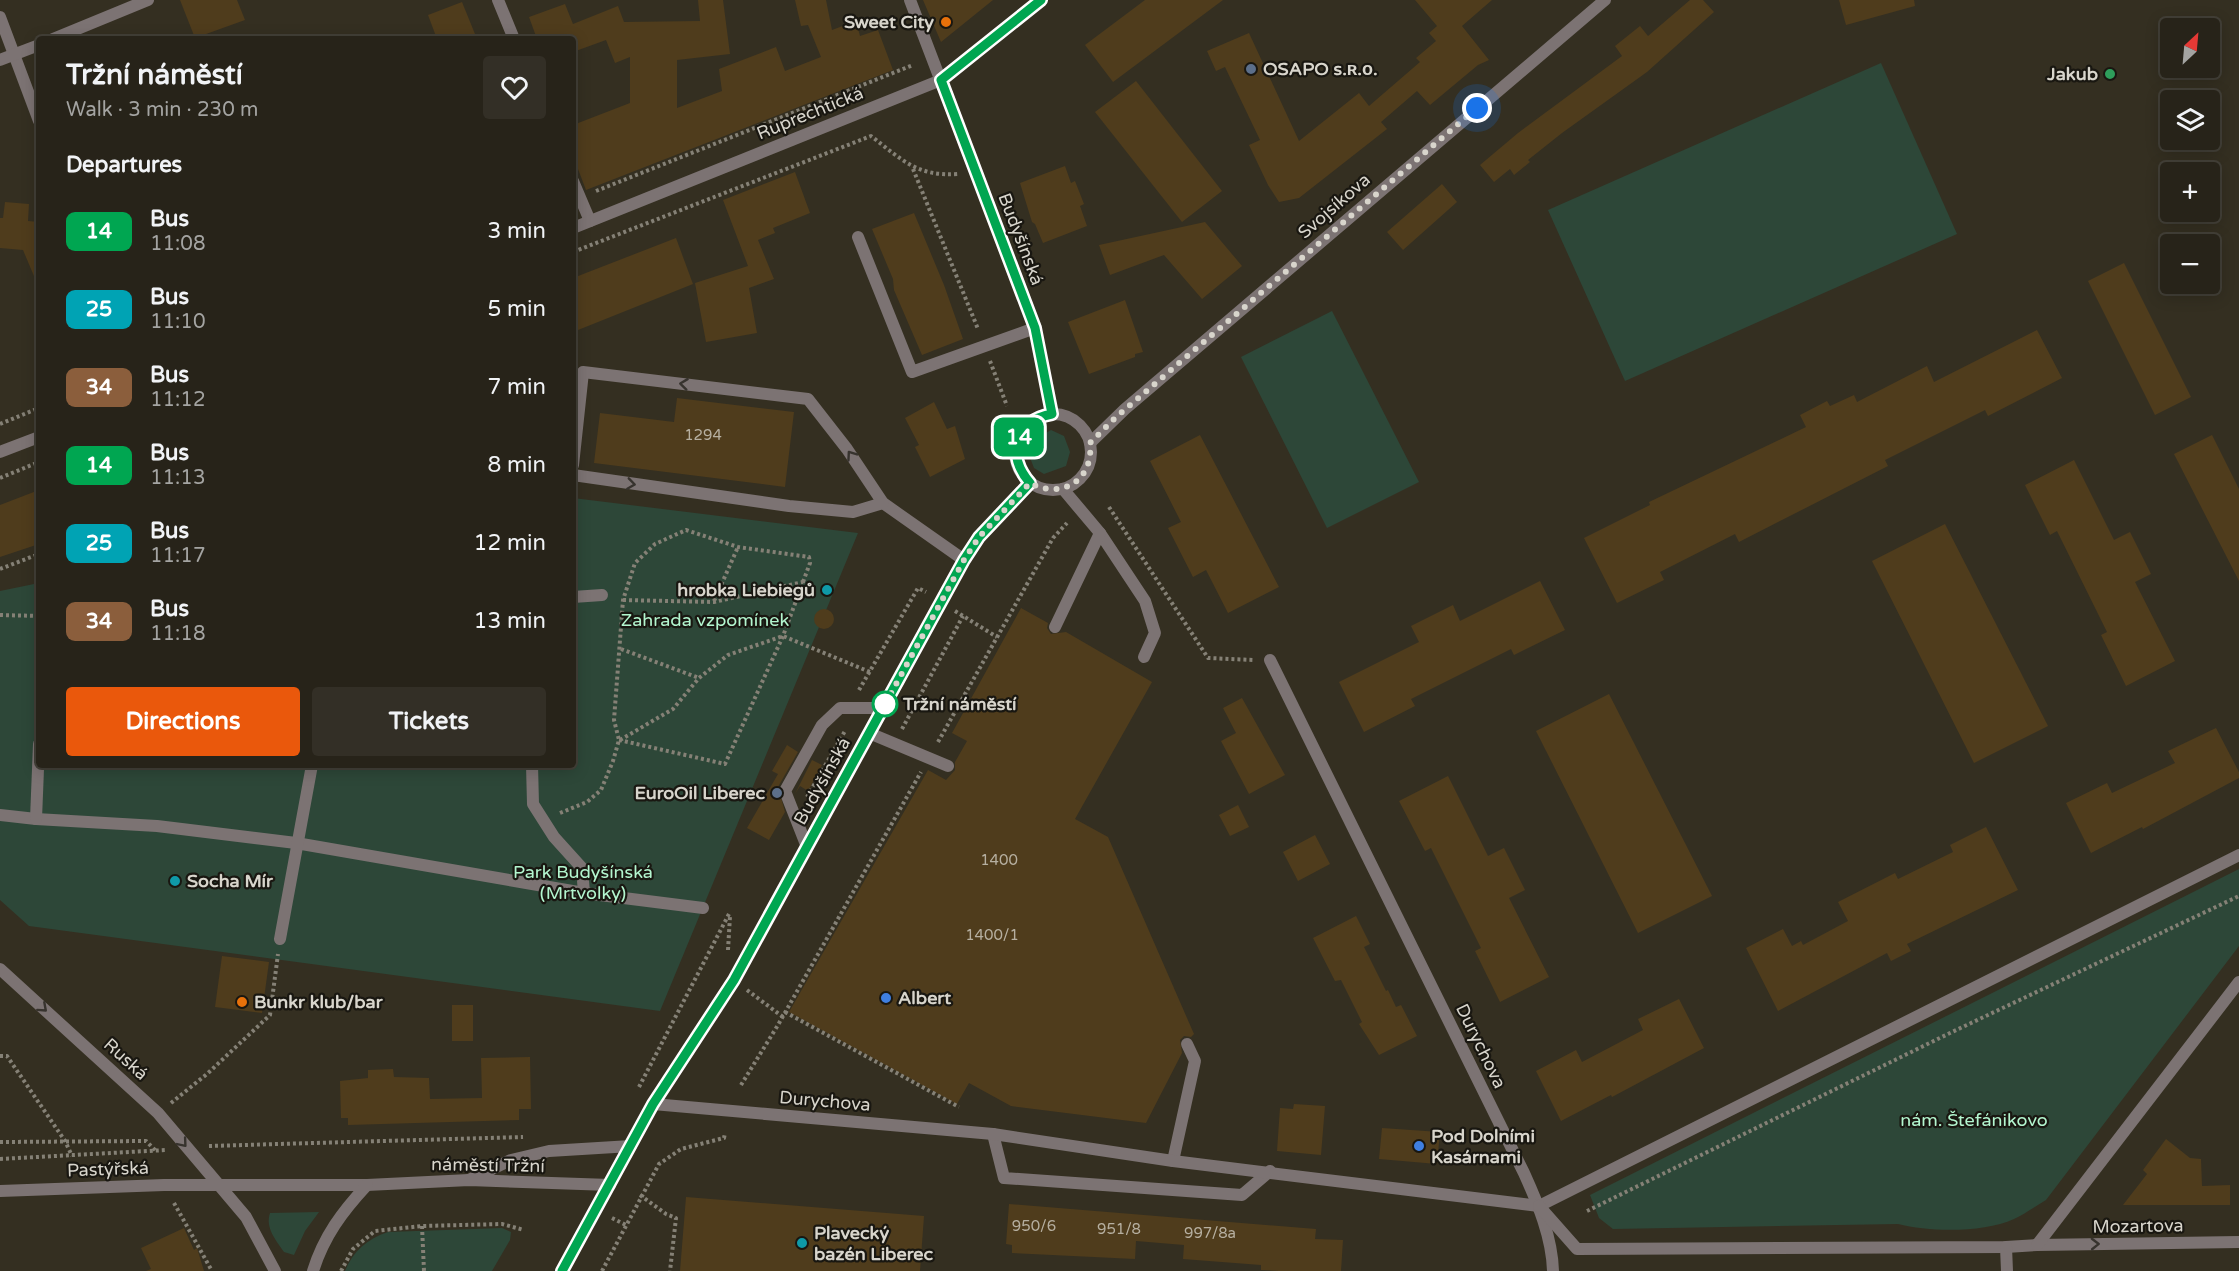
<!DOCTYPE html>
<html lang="en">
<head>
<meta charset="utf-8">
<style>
  body { margin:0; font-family:"Varela Round",sans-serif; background:#332f26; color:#f1f3f6; height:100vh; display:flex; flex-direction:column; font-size:22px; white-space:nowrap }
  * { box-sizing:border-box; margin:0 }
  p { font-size:20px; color:#a4a4a2 }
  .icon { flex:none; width:33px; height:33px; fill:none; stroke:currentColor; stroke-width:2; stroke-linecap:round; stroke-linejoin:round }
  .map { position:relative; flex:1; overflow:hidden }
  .drawer { position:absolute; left:36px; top:36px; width:540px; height:732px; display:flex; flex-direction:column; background:#272319; border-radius:6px; box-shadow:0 3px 15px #0003,0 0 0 2px #434038 }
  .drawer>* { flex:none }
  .badge { padding:0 12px; border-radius:9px; font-size:21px; line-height:39px }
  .needle { width:39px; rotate:26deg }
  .controls { position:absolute; left:2160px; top:18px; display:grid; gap:12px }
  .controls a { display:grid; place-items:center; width:60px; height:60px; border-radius:6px; background:#272319; box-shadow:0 3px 15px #0003,0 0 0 2px #434038; font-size:30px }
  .you { position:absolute; width:30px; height:30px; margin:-15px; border:4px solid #fff; border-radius:50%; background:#1a73e8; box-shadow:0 0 0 9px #1a73e833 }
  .map>.badge { position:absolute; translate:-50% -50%; box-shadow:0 0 0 3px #fff }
  h2 { padding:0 30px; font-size:22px; line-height:54px }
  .round { display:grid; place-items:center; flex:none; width:63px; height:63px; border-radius:6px; background:#332f26 }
  .summary { display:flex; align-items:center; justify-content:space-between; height:102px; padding:0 30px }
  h1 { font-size:28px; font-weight:800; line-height:45px }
  .primary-button { display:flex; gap:12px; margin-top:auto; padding:12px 30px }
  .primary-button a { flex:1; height:69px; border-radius:6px; background:#ea580c; color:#fff; font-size:24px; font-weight:800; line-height:69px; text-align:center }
  .primary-button a+a { background:#332f26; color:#f1f3f6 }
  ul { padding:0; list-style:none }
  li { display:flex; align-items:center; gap:18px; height:78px; padding:0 30px }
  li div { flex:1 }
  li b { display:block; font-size:22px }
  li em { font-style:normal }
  li .badge { min-width:66px; font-weight:700; text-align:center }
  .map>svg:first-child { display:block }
</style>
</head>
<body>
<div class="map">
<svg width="2239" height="1271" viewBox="0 0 2239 1271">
  <rect width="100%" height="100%" fill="#342f21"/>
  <g fill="#2d4738">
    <path d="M1881,63L1957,234L1625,381L1548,210Z"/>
    <path d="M1332,311L1419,482L1327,528L1241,357Z"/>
    <path d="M1051,430L1064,436L1070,452L1066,466L1044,474L1034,468L1029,455L1038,438Z"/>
    <path d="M573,498L858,533L660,1011L29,926L0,900V591L39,583V765H573Z"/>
    <path d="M2239,869V946L2046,1200C2036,1206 2025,1214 2014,1219C1983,1233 1930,1232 1898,1224L1613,1229L1599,1218L1590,1195Z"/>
    <path d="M319,1212L305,1231L294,1255L284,1252C276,1240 265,1228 270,1213Z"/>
    <path d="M502,1228L511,1232L510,1240L492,1271H345C353,1251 367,1239 388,1232Z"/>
  </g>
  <g fill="#4f3c1c">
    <path d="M180,0H237L245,20L195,38Z"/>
    <path d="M698,0H723L730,54L677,60V108L722,91L719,69L776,47L785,71L821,57L808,25L801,26L795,0H826L832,30L856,21L860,36L878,30L893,70L586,190L573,156V125L630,103V57L615,63L606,40L573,52V39H537L529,17L565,4L573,24L618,6L624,22L700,21Z"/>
    <path d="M923,0H993L941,42Z"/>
    <path d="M1145,0H1223L1113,82L1085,45Z"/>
    <path d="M1415,0H1492L1462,26L1489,60L1478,65L1430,105L1417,91L1381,122L1387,129L1299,198L1279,202L1268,185L1249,145L1260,140L1225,67L1216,71L1207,51L1249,33L1299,141L1359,93L1369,106L1420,62L1416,58L1436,41L1429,33L1437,26Z"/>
    <path d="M1690,0H1703L1714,12L1647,72L1562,133L1528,160L1530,162L1514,175L1510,169L1494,182L1480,165L1518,133L1622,56L1615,46L1640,26L1648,36Z"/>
    <path d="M1839,0H1914L1915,6L1846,25Z"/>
    <path d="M462,2L477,39H437L428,15Z"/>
    <path d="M1136,81L1222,191L1182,222L1095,112Z"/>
    <path d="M1065,166L1071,183L1075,181L1084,204L1080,206L1087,226L1043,243L1035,224L1032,222L1020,183Z"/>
    <path d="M795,172L810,213L773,228L775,233L758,240L774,279L749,288L757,333L706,342L695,283L748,266L723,200Z"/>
    <path d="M1442,184L1457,202L1403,250L1387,232Z"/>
    <path d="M5,202L29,204L28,221L39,222V288L23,250L0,248V218H3Z"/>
    <path d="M914,213L944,285L963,339L922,355L894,290L893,279L872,229Z"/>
    <path d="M1205,222L1242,266L1202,299L1164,255L1110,275L1099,245Z"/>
    <path d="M676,238L693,284L573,332V278Z"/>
    <path d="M2124,263L2191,397L2155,415L2088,281Z"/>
    <path d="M1125,300L1143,352L1135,354V357L1089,374L1068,322Z"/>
    <path d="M2037,330L2062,378L1988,416L1985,410L1885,460L1888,466L1739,542L1735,534L1660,572L1664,580L1617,603L1584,538L1650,505L1649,502L1806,427L1800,415L1827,401L1830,406L1854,395L1857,402L1927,366L1934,382Z"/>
    <path d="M677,398L794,412L785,487L594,463L600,413L674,422Z"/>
    <path d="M934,402L947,429L955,426L965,459L930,477L915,447L919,445L905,418Z"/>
    <path d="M1200,435L1279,587L1228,613L1206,570L1193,577L1168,528L1181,522L1150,461Z"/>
    <path d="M2212,435L2239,489V581L2174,454Z"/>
    <path d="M2074,460L2114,540L2130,532L2151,574L2135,582L2175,661L2126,686L2101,635L2107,632L2057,531L2050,535L2025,485Z"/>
    <path d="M39,490V544L0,557V505Z"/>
    <path d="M1945,524L2048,726L1974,763L1872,561Z"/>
    <path d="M1540,581L1565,630L1514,655L1511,649L1411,699L1415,706L1364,732L1339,682L1419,642L1411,626L1453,605L1460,621Z"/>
    <path d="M1021,608L1048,623L1047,628L1051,634L1066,632L1152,682L1075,819L1108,837L1194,1034L1191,1037L1184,1036L1180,1040L1182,1053L1146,1123L1011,1106L969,1083L957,1104L789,1012L928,770L946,780L955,770V762L967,741L952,733Z"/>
    <circle cx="824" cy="619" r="10"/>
    <path d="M1609,694L1712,896L1638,933L1536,731Z"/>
    <path d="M1242,698L1285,775L1249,794L1221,741L1236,733L1223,708Z"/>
    <path d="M2216,728L2239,772V778L2143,829L2142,827L2091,853L2066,803L2107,783L2112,793L2175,763L2168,751Z"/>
    <path d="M787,745L798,752L778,787L785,812L769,840L747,828L778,774L772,771Z"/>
    <path d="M812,760L822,765L808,791L800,786L795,794Z"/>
    <path d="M1448,776L1488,856L1504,848L1525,890L1509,898L1549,977L1500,1002L1475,951L1481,948L1431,848L1425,851L1399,801Z"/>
    <path d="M1238,805L1249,827L1230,836L1219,815Z"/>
    <path d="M1986,827L2018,890L1907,944L1911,951L1891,961L1887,953L1778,1011L1746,948L1783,929L1792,946L1801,941L1803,945L1848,921L1838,902L1895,873L1898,879L1953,852L1950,845Z"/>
    <path d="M1315,835L1330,864L1298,881L1283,852Z"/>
    <path d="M1356,916L1370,944L1364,947L1386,991L1388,990L1396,1007L1401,1005L1417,1036L1379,1055L1359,1024L1362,1022L1341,980L1335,981L1313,938Z"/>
    <path d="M222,956L269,962L262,1013L215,1007Z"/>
    <path d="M1679,999L1704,1048L1612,1097L1611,1095L1561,1121L1536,1071L1576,1050L1582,1062L1643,1030L1638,1019Z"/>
    <rect x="452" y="1005" width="21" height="36"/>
    <path d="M530,1057L531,1109H519V1120L348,1125V1118H341L340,1081L368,1078V1070L393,1069L394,1077L429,1078L430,1099L482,1098L481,1058Z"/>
    <path d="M1294,1104L1325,1106L1321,1155L1277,1151L1280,1108L1293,1109Z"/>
    <path d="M1382,1128L1440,1132L1437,1164L1379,1159Z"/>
    <path d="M2166,1139L2190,1158L2201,1159L2202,1186L2230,1185V1205H2123L2147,1174L2143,1170Z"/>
    <path d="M686,1197L924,1216L920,1271H680Z"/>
    <path d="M1009,1204L1316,1229L1315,1239L1343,1240L1341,1271H1279L1261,1270V1265L1183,1259L1184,1245L1136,1241L1135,1259L1012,1253V1245L1006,1244Z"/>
    <path d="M184,1228L194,1250L197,1248L204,1271H146L151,1269L141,1248Z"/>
  </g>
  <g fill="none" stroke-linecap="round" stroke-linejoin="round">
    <g stroke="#858176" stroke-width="4" stroke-dasharray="3 3" stroke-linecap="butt">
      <path d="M913,169L978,329"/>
      <path d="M596,191L913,65"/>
      <path d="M573,252L871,136C901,159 917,177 958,174"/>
      <path d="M990,361L1007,406"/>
      <path d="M0,424L39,408"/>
      <path d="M0,478L39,462"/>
      <path d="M1109,507L1208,658L1254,660"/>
      <path d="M0,569L39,554"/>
      <path d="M714,601L738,547"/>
      <path d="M955,611L997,637"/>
      <path d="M0,615L39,616"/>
      <path d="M621,649L699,678"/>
      <path d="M859,690L918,588L926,592"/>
      <path d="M902,729L963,616"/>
      <path d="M619,740L725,764L783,636L803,582L714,602L622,600"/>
      <path d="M620,740L673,709L699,678L728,655L783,636L870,672"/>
      <path d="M938,742L1053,538L1067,523"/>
      <path d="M807,797L845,731"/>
      <path d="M560,813L587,802L601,790L613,761L619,740L614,720L623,600L635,563L655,544L686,530L738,547L809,557L810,563L803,582"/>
      <path d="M728,950L730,916"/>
      <path d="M747,990L783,1017"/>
      <path d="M785,1012L959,1107"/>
      <path d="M0,1056H7L65,1141L72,1156"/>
      <path d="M741,1085L778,1025L921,772"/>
      <path d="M639,1087L730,912"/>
      <path d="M171,1103L207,1074L270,1015L278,954"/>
      <path d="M0,1142L146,1141L157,1152"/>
      <path d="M209,1146L523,1137"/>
      <path d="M0,1159L166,1150"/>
      <path d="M640,1195L666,1214L676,1218L670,1271"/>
      <path d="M174,1203L212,1271"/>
      <path d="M1587,1211L1950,1033L2239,896"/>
      <path d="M612,1218L628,1226"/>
      <path d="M422,1226L424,1271"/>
      <path d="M341,1271L353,1249L375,1231L422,1226L502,1224L524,1230"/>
      <path d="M602,1271L659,1164L681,1149L724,1138L725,1133"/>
    </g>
    <g stroke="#7c7373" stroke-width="12">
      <path d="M858,237L912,372L1035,328"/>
      <path d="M573,465L583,372L808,399L847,449L883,503L964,560"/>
      <path d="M573,475L789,506L853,512L883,503"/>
      <path d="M1100,533L1145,601L1155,633L1144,657"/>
      <path d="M1055,627L1100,533L1063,489"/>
      <path d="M869,733L948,766"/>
      <path d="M807,847L785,791L822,725L840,708H883"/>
      <path d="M993,1134L1004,1178L1242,1195L1270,1171"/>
      <path d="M1173,1161L1195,1061L1187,1044"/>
      <path d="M469,1180L511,1160L549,1151L631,1146"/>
    </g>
    <g stroke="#7c7373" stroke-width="12">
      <path d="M498,0L514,39"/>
      <path d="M910,0L1035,328L1052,414"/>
      <path d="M0,17L39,121"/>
      <path d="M53,39L148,0"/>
      <path d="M0,60L39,45"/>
      <path d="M573,181L590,221"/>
      <path d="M573,228L941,80L1041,0"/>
      <circle cx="1053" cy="452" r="38"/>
      <path d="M1090,443L1125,409L1605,0"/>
      <path d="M0,452L39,437"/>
      <path d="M573,597L602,595"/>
      <path d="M1270,660L1524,1173C1538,1204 1552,1237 1553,1271"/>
      <path d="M532,765L533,804L554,837L582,868L584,893"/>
      <path d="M0,815L36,819L157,826L296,843L584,893L703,908"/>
      <path d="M36,819L39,744"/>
      <path d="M280,939L312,765"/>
      <path d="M0,969L158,1113L246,1217L275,1271"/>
      <path d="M653,1104L993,1134L1173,1161L1539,1206"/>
      <path d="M0,1191L164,1185H367L469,1180L610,1185"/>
      <path d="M1539,1206L2239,855"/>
      <path d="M1539,1206L1577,1249L2006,1247L2037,1245L2239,1242"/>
      <path d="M2037,1245L2239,982"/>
      <path d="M2006,1247L2007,1271"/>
      <path d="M313,1271C324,1236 342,1212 367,1185"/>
      <path d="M562,1271L653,1104L734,980L964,560L979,537L1030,483"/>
    </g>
  </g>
  <defs><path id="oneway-chevron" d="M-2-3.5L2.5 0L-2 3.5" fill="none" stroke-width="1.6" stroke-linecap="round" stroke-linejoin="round" transform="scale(1.5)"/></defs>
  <g stroke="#37332e">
    <use href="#oneway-chevron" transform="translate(684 384) rotate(-173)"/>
    <use href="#oneway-chevron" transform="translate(851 455) rotate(-125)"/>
    <use href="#oneway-chevron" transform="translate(631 484) rotate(8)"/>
    <use href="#oneway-chevron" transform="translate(43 1008) rotate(42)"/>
    <use href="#oneway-chevron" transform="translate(183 1143) rotate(50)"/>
    <use href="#oneway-chevron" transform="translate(2095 1244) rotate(-1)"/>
  </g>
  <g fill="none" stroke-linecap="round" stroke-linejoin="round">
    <g stroke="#fff" stroke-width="14">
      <path id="line" d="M562,1271L653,1104L734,980L964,560L979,537L1030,483C1006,456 1013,421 1052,414L1035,328L941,80L1041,0"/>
    </g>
    <use href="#line" stroke="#00a651" stroke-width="9"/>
    <path stroke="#d8d5cc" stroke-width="6" stroke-dasharray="0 10.8" d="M885,704L883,708L964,560L979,537L1030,483C1062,500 1094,480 1090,443L1115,418L1477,108"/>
  </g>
  <g fill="#e8710a" stroke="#191711" stroke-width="2">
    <circle cx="946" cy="22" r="6"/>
    <circle cx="242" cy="1002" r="6"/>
  </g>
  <g fill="#5c6f8a" stroke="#191711" stroke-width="2">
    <circle cx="1251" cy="69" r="6"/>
    <circle cx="777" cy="793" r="6"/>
  </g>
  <circle fill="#2e9e5b" stroke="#191711" stroke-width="2" cx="2110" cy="74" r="6"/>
  <g fill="#0f9aa8" stroke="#191711" stroke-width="2">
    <circle cx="827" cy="590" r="6"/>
    <circle cx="175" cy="881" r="6"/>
    <circle cx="802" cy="1243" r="6"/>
  </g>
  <circle fill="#fff" stroke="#00a651" stroke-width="3" cx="885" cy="704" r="12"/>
  <g fill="#3f7fe0" stroke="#191711" stroke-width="2">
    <circle cx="886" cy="998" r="6"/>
    <circle cx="1419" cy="1146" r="6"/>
  </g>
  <g text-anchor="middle" stroke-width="4.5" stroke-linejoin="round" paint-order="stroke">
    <g font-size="15" fill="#b6afa0">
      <text x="703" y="440">1294</text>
      <text x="999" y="865">1400</text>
      <text x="992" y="940">1400/1</text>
      <text x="1034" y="1231">950/6</text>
      <text x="1119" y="1234">951/8</text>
      <text x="1210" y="1238">997/8a</text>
    </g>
    <g font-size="18" font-weight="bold" fill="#d8d5cc" stroke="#191711" text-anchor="start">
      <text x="934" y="28" text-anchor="end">Sweet City</text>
      <text x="1263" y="75">OSAPO s.ʀ.ᴏ.</text>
      <text x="2098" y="80" text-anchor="end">Jakub</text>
      <text x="815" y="596" text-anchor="end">hrobka Liebiegů</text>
      <text x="765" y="799" text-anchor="end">EuroOil Liberec</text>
      <text x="187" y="887">Socha Mír</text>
      <text x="898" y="1004">Albert</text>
      <text x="254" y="1008">Bunkr klub/bar</text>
      <text x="1431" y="1142">Pod Dolními<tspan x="1431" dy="21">Kasárnami</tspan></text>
      <text x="814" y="1239">Plavecký<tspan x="814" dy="21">bazén Liberec</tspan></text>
    </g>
    <g font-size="18" fill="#d8d5cc" stroke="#191711">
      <text transform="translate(810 113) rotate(-22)" y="6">Ruprechtická</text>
      <text transform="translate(1334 206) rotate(-41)" y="6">Svojsíkova</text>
      <text transform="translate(1021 239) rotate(69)" y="6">Budyšínská</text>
      <text transform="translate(822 781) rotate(-61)" y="6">Budyšínská</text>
      <text transform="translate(1481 1046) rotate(64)" y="6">Durychova</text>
      <text transform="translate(126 1059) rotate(42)" y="6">Ruská</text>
      <text transform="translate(825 1101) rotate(5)" y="6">Durychova</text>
      <text transform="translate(488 1165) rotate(1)" y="6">náměstí Tržní</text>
      <text transform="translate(108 1169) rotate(-2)" y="6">Pastýřská</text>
      <text transform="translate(2138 1226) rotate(-1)" y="6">Mozartova</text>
    </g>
    <g font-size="18" fill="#b3f6cf" stroke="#191711">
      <text x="705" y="626">Zahrada vzpomínek</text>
      <text x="583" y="878">Park Budyšínská<tspan x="583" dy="21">(Mrtvolky)</tspan></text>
      <text x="1974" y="1126">nám. Štefánikovo</text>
    </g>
    <g font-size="18" font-weight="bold" fill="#d8d5cc" stroke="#191711" text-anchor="start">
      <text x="903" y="710">Tržní náměstí</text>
    </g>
  </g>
</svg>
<div class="controls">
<a><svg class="needle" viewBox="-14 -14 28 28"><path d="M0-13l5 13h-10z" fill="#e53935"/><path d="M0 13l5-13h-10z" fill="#a4a4a2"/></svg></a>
<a><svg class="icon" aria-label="layers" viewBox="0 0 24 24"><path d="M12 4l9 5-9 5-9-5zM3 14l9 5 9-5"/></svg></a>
<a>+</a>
<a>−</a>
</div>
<div class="you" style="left:1477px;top:108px"></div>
<b class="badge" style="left:1019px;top:437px;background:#00a651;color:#fff">14</b>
<section class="drawer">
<div class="summary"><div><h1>Tržní náměstí</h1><p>Walk · 3 min · 230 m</p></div><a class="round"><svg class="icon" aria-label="heart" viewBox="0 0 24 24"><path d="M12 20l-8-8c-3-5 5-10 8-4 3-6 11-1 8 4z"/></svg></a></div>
<h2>Departures</h2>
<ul>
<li><span class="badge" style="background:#00a651;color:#fff">14</span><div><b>Bus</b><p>11:08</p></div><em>3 min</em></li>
<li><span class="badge" style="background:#00a3b4;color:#fff">25</span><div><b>Bus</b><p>11:10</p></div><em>5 min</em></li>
<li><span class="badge" style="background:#8b5e3c;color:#fff">34</span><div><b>Bus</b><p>11:12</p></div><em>7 min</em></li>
<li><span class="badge" style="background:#00a651;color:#fff">14</span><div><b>Bus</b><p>11:13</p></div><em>8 min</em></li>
<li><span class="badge" style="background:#00a3b4;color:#fff">25</span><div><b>Bus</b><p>11:17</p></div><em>12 min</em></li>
<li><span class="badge" style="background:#8b5e3c;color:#fff">34</span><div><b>Bus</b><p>11:18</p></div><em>13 min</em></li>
</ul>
<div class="primary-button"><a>Directions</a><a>Tickets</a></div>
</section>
</div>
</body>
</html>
